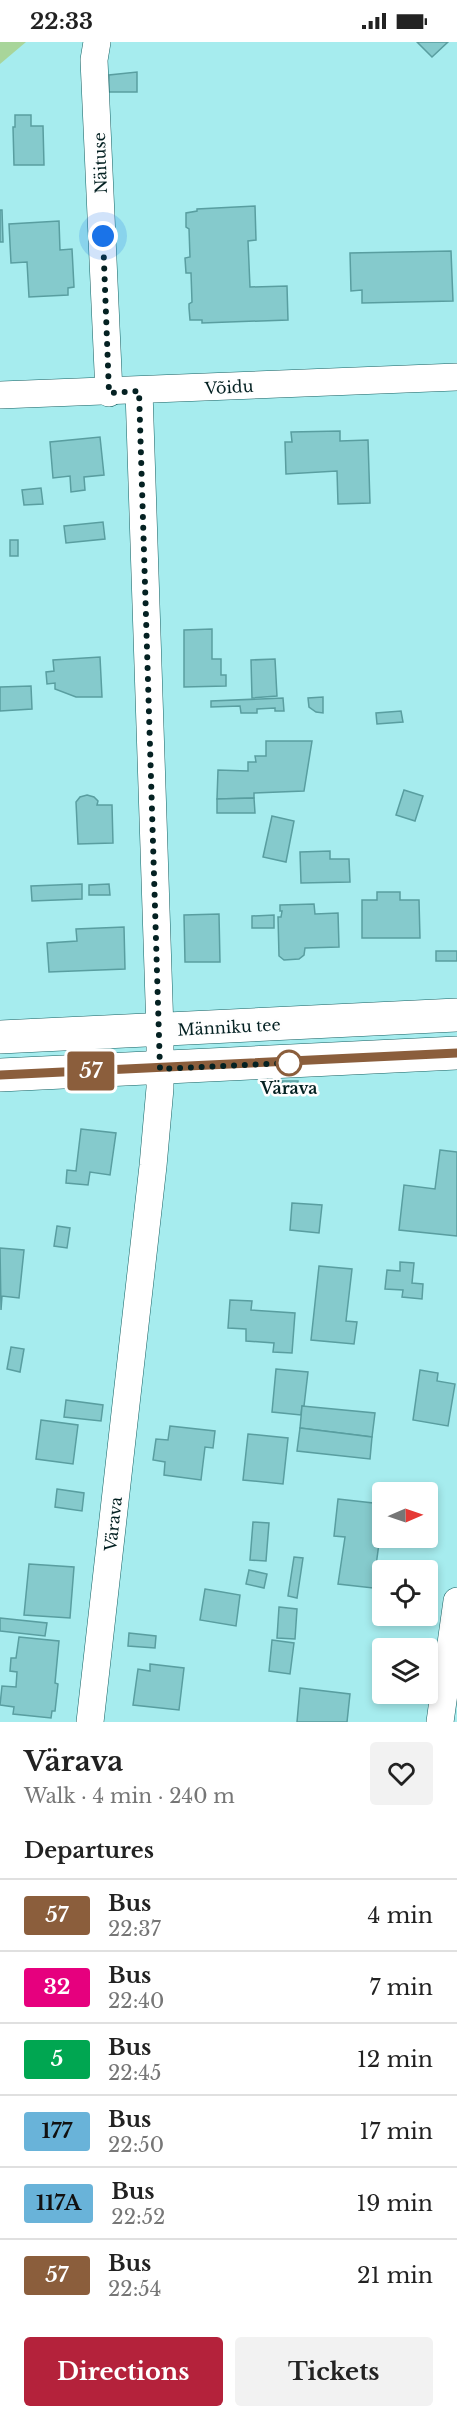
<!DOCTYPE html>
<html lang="en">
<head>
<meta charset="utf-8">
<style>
  body { margin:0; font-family:"Libre Baskerville",serif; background:#f2f2f2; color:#222; height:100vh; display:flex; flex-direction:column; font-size:22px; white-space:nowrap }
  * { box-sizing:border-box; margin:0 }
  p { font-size:20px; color:#767676 }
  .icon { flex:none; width:33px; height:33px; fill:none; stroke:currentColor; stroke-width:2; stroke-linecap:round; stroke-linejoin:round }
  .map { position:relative; height:1680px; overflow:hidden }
  .panel { display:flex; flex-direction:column; background:#fff; flex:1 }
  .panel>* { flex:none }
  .badge { padding:0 12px; border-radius:4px; font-size:21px; line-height:39px }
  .needle { width:39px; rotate:88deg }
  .tools { position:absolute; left:372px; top:1440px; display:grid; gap:12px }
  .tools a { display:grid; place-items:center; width:66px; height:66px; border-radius:6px; background:#fff; box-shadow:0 3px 9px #0003; font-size:30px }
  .you { position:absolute; width:30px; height:30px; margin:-15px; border:4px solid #fff; border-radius:50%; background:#1a73e8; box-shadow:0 0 0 9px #1a73e833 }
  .map>.badge { position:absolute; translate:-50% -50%; box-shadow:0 0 0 3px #fff }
  h2 { padding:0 24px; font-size:22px; line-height:54px }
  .round { display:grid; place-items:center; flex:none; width:63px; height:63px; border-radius:6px; background:#f2f2f2 }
  .headline { display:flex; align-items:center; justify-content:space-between; height:102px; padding:0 24px }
  h1 { font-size:28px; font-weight:700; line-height:45px }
  .action { display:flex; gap:12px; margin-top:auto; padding:12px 24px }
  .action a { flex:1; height:69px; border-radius:6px; background:#b4223b; color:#fff; font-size:24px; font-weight:700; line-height:69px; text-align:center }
  .action a+a { background:#f2f2f2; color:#222 }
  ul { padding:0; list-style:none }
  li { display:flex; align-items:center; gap:18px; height:72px; padding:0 24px; border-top:2px solid #e0e0e0 }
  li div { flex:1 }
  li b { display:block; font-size:22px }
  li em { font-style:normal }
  li .badge { min-width:66px; font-weight:700; text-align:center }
  .status { display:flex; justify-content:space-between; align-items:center; height:42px; padding:0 30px; background:#fff; direction:ltr }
  .status svg { height:16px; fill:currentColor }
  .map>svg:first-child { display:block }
</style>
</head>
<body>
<div class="status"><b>22:33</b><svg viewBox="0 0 49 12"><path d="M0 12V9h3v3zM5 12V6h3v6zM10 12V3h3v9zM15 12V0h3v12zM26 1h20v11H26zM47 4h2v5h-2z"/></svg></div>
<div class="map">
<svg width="457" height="1680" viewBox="0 0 457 1680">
  <rect width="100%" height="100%" fill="#a6ecee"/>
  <path fill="#a8d59a" d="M0,0H26L0,22Z"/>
  <g fill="#85cacc" stroke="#599ea0" stroke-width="1.5">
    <path d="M417,0H448L432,15Z"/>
    <path d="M137,30V50H109V33Z"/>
    <path d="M15,73H31V84H43L44,123H14L13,85H15Z"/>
    <path d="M255,164L256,198L248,199L250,245L287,244L288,278L202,281V278H190L189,266V262L192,260L191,231H186L185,216L190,215L189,187L186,185V171L197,169V167Z"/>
    <path d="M0,168H2L3,200H0Z"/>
    <path d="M59,179L60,208L72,207L74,245L68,246V253L29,255L27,220L11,221L9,182Z"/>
    <path d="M451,209L453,259L362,261V248L351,249L350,211Z"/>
    <path d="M340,389V399L368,398L370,461L338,462L337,429L286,432L285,400H292L291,390Z"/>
    <path d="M100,395L104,433L84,435L85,448L71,450L70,434L53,436L50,400Z"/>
    <path d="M41,446L43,462L24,463L22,448Z"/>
    <path d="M103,480L105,497L66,501L64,484Z"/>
    <rect x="10" y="498" width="8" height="16"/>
    <path d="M212,587V617H221V633H226V644L184,645V588Z"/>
    <path d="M100,615L102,655H76L55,647V641L47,642L46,630L54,629L53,618Z"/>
    <path d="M275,617L277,654L252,656L251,618Z"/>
    <path d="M31,644L32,667L0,669V645Z"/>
    <path d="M323,655V671L316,670L309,665L308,656Z"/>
    <path d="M283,656L284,669H275V666L257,667V671H241L240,664L211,665V659Z"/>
    <path d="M401,669L403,680L377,682L376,671Z"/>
    <path d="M266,699H312L304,749L254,751V756L217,757L218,728L248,729V720H256L255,714H266Z"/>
    <path d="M404,748L423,754L415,779L396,773Z"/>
    <path d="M87,753L94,755L98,759L97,763H112L113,801L78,802L76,760L80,755Z"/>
    <path d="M254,756L255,771H217V757Z"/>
    <path d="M272,774L294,779L286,820L263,815Z"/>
    <path d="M330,809V817H349L350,840L301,841L300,810Z"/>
    <path d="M82,842V857L32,859L31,844Z"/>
    <path d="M109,842L110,853H89V843Z"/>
    <path d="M377,850H400V858H419L420,896H362V858H377Z"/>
    <path d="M314,862L315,872L338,871L339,905L305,906L304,913L299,917L284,918L279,914L278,875H281L282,869H280V863Z"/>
    <path d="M219,872L220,920H185L184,873Z"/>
    <path d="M274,873V886H252V874Z"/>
    <path d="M124,885L125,927L49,930L47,901L77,899L76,887Z"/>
    <rect x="436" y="909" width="21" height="10"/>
    <rect x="282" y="1039" width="16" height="6"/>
    <path d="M81,1087L116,1091L110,1133L90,1130L88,1143L66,1141L67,1128L76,1129Z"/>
    <path d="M440,1108L457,1110V1194L399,1188L404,1143L435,1147Z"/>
    <path d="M292,1161L322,1163L319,1191L290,1188Z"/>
    <path d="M57,1184L70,1186L67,1206L54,1204Z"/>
    <path d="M0,1206L24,1208L19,1256L2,1254L1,1268Z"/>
    <path d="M400,1220L414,1221L412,1241L423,1242L422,1257L402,1255L403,1248L385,1247L387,1228L400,1229Z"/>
    <path d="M319,1224L352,1227L346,1279L357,1280L354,1302L311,1298Z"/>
    <path d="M230,1258L252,1259L251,1268L295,1271L292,1311L273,1310L274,1301L246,1299V1287L228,1286Z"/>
    <path d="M11,1305L24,1307L20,1330L7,1327Z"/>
    <path d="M276,1327L308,1330L304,1364H302L301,1373L272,1370Z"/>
    <path d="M420,1328L438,1331L437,1339L455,1342L448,1384L413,1378Z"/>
    <path d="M66,1358L103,1363L101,1379L64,1375Z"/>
    <path d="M302,1364L375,1371L372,1395L300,1386Z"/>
    <path d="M41,1378L78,1383L73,1422L36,1417Z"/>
    <path d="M170,1384L215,1389L213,1406L205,1405L201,1438L164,1433L165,1420L153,1418L156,1397L168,1398Z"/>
    <path d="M300,1386L372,1395L370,1417L297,1409Z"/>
    <path d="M248,1392L288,1396L283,1442L243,1438Z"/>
    <path d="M57,1447L84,1451L82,1469L55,1465Z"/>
    <path d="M338,1457L382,1462V1479L373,1546L338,1542L345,1495L334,1494Z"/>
    <path d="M253,1480L269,1481L266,1519L250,1518Z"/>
    <path d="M294,1515L303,1516L297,1556L288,1554Z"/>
    <path d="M29,1522L74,1525L70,1576L24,1573Z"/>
    <path d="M249,1528L267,1532L264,1546L246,1542Z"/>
    <path d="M205,1547L240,1553L236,1584L200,1578Z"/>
    <path d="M279,1565L297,1567L295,1597L277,1596Z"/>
    <path d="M0,1576L47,1581L45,1594L0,1589Z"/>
    <path d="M129,1591L156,1594L155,1606L128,1604Z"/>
    <path d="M19,1595L59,1599L55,1641L58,1642L55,1669H52L51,1676L13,1672L14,1665L0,1663L2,1644L16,1645L17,1630L10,1629L11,1616H16Z"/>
    <path d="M272,1598L294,1601L290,1632L269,1629Z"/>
    <path d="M150,1622L184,1626L179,1668L133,1663L138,1627L150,1629Z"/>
    <path d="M300,1646L350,1652L347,1680H297Z"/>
  </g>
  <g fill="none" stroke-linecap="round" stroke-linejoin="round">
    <g stroke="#166163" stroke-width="28">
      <g id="street">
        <path d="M97,0L94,18L109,351"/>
        <path d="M0,353L457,335"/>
        <path d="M90,1680L153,1124L160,1046V989L139,349"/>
        <path d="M440,1680L457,1559"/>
      </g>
    </g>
    <g stroke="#166163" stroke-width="34">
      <g id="secondary">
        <path d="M0,995L457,973"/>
        <path d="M0,1033L457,1011"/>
      </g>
    </g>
    <use href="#street" stroke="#fff" stroke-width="27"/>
    <use href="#secondary" stroke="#fff" stroke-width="33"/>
  </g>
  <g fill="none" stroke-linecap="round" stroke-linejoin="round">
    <g stroke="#fff" stroke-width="14">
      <path id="line" d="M0,1033L457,1011"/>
    </g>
    <use href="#line" stroke="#8b5e3c" stroke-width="9"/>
    <path stroke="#042122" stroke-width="6" stroke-dasharray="0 10.8" d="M103,194L109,351L139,349L160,1027L289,1021"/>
  </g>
  <circle fill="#fff" stroke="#8b5e3c" stroke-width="3" cx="289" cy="1021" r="12"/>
  <g text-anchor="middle" stroke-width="5" stroke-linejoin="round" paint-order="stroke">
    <g font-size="16" fill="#042122" stroke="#fefefe">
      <text transform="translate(100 121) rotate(-92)" y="6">Näituse</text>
      <text transform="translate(229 345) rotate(-3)" y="6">Võidu</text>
      <text transform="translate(229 985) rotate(-3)" y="6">Männiku tee</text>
      <text transform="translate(113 1482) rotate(-84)" y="6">Värava</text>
    </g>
    <g font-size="16" font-weight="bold" fill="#042122" stroke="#fefefe">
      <text x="289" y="1052">Värava</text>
    </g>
  </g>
</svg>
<div class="tools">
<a><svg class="needle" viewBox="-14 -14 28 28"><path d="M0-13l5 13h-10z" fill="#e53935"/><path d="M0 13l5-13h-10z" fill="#767676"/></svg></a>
<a><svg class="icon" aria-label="locate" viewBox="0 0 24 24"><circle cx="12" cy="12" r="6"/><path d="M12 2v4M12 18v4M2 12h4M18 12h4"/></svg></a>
<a><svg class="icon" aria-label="layers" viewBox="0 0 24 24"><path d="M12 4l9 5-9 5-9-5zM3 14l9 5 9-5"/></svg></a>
</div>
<div class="you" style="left:103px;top:194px"></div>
<b class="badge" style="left:91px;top:1029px;background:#8b5e3c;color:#fff">57</b>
</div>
<section class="panel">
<div class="headline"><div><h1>Värava</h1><p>Walk · 4 min · 240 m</p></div><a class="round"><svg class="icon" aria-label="heart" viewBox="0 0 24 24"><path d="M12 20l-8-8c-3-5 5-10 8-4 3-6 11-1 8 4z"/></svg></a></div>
<h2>Departures</h2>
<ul>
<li><span class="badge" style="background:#8b5e3c;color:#fff">57</span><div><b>Bus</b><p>22:37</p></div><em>4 min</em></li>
<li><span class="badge" style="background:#e6007e;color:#fff">32</span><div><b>Bus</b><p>22:40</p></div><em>7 min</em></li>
<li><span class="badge" style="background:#00a651;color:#fff">5</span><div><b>Bus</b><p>22:45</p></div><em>12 min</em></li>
<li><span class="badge" style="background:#69b3d9;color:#111">177</span><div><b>Bus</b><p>22:50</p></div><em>17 min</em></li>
<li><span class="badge" style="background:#69b3d9;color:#111">117A</span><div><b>Bus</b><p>22:52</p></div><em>19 min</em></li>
<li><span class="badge" style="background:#8b5e3c;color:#fff">57</span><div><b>Bus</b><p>22:54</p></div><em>21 min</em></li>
</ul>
<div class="action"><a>Directions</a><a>Tickets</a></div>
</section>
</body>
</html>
